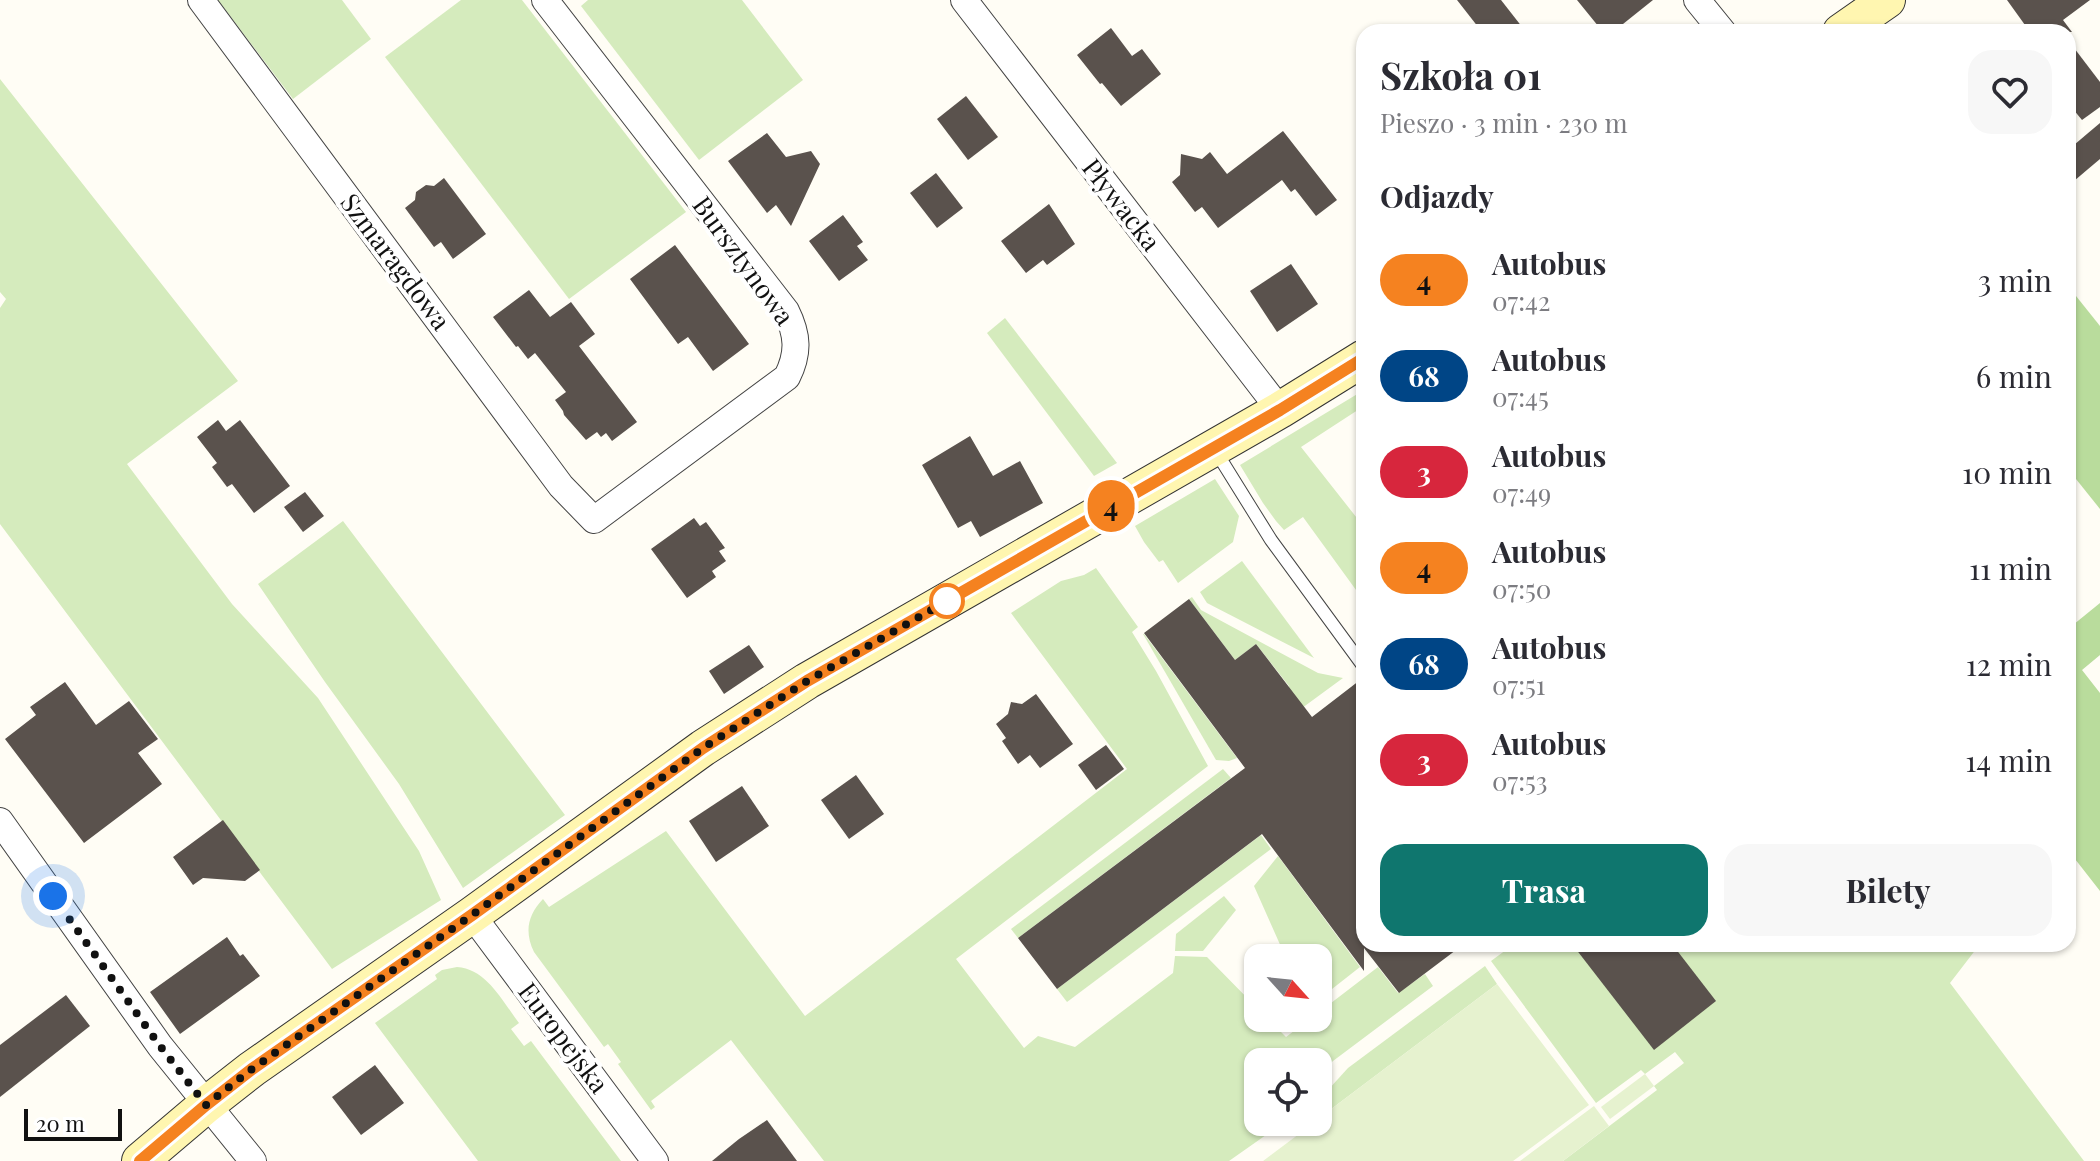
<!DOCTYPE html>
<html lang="pl">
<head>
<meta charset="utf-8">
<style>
  body { margin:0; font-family:"Playfair Display",serif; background:#f7f7f7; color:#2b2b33; height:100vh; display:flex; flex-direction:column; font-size:30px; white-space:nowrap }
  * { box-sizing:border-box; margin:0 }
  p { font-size:26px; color:#7c7c81 }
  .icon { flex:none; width:44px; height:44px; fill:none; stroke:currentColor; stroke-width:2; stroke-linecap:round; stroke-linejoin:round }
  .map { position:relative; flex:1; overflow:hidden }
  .side { position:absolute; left:1356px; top:24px; width:720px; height:928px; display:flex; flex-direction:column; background:#fff; border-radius:24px; box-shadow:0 2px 6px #0004 }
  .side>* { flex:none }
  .badge { padding:0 16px; border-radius:26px; font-size:28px; line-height:52px }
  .needle { width:52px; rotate:117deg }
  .buttons { position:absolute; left:1244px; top:944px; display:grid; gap:16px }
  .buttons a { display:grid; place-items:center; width:88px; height:88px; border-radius:16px; background:#fff; box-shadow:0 2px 6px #0004; font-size:40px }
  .scale { position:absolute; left:24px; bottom:20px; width:98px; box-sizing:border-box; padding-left:8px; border:4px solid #111; border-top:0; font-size:22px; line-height:28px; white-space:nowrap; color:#111; -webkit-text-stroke:6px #fff; paint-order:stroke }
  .you { position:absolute; width:40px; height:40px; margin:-20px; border:6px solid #fff; border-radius:50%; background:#1a73e8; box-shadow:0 0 0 12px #1a73e833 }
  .map>.badge { position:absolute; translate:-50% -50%; box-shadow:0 0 0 4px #fff }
  h2 { padding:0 24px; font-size:30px; line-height:72px }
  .round { display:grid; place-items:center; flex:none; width:84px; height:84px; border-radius:24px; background:#f7f7f7 }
  .summary { display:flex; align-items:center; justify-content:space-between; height:136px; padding:0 24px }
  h1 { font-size:38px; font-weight:700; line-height:60px }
  .cta { display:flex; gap:16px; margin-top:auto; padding:16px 24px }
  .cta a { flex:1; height:92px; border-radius:24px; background:#0f766e; color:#fff; font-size:32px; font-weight:700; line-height:92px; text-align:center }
  .cta a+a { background:#f7f7f7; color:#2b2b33 }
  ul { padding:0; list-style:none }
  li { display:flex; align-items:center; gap:24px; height:96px; padding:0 24px }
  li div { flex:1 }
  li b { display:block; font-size:30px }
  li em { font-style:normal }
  li .badge { min-width:88px; font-weight:700; text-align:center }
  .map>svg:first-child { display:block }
</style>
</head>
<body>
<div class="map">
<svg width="2100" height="1161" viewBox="0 0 2100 1161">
  <rect width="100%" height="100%" fill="#fffdf5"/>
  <g fill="#d5ebbd">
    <path d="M218,0H342L371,39L293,99Z"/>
    <path d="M461,0H522L686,212L569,299L385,57Z"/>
    <path d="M588,0H742L803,80L699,160L581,6Z"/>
    <path d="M0,79L238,381L127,464L232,604L318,698L419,851L441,900L332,969L0,524V308L6,299L0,292Z"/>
    <path d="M1005,318L1117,463L1094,476L987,333Z"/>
    <path d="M1364,390V406L1301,447L1364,527V601L1303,517L1284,530L1276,521L1263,503L1240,465Z"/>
    <path d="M1215,479L1239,516L1233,542L1178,583L1163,560L1159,562L1144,542L1135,526Z"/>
    <path d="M343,521L565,815L463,888L399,784L325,682L258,584Z"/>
    <path d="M1242,561L1314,658L1207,603L1200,592Z"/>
    <path d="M1096,568L1138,627L1132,632L1156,671L1208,766L956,959L1024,1048L1038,1036L1075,1047L1173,973L1175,956L1207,957L1258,1009V1018H1267L1286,1037L1311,1018H1318V1013L1378,967L1398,993L1425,974L1433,986L1333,1061L1318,1077V1062H1258V1122H1278L1266,1135L1229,1161H824L731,1040L651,1101L655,1107L651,1110L618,1064L621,1062L608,1044L604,1047L534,952C524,931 528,915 543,899L549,907L666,831L805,1016L1127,769L1011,613L1061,581L1084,575Z"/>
    <path d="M1192,597L1201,610L1318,673L1343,678L1283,722L1289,686L1256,644L1235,660L1189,599Z"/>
    <path d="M1143,634H1144L1237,758L1229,761L1216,760Z"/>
    <path d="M1223,769L1231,778L1018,938L1011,929Z"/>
    <path d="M1261,835L1271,849L1067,1002L1057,989Z"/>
    <path d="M1278,856L1360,967L1318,1000V958H1286L1254,886Z"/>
    <path d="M1224,896L1236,910L1203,951H1175L1176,934Z"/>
    <path d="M1514,944H1980L1950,983L2084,1161H1563L1657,1090L1654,1086L1684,1063L1675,1052L1645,1074L1641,1070L1596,1103L1491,961Z"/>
    <path d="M1485,966L1497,984L1318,1119V1101L1348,1068Z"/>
    <path d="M457,967C487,969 502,1001 519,1023L511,1029L524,1046L531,1041L621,1161H478L375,1023L437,979L435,975L442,970Z"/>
  </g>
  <g fill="#b9dc9c">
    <path d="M2068,286L2100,326V509L2068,469Z"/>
    <path d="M2100,603V655L2082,670L2100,693V891L2068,850V629Z"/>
  </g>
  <g fill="#e6f2cf">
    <path d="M1497,984L1589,1105L1513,1161H1263L1315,1122H1318V1119Z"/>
    <path d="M1645,1074L1654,1086L1610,1119L1601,1107Z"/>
    <path d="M1594,1106L1609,1126L1563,1161H1520Z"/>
  </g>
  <g fill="#5a524d">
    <path d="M1457,0H1501L1526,32H1482Z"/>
    <path d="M1577,0H1653L1613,32H1603Z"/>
    <path d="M2007,0H2090L2063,20L2072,32H2030Z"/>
    <path d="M1111,28L1132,56L1142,49L1161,74L1121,106L1102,83L1100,84L1077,55Z"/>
    <path d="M2068,40L2100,82V107L2082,120L2068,103Z"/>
    <path d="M966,96L998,137L968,160L937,119Z"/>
    <path d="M2100,123V159L2068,186V150Z"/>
    <path d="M1283,131L1337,200L1316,216L1295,189L1291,192L1282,180L1218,228L1202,207L1195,212L1172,182L1180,175L1181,154L1202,159L1210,152L1227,174Z"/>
    <path d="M767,133L786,157L811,151L820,164L791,226L776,205L767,213L728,161Z"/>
    <path d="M936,173L963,208L937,228L910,193Z"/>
    <path d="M444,178L486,234L453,259L441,242L434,247L405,208L415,200L416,192L426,185L434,186Z"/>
    <path d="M1049,204L1075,244L1047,265L1043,260L1026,273L1001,241Z"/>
    <path d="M843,215L863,242L857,246L868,260L839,281L809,241Z"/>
    <path d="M675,245L749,344L713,371L688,337L678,344L630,279Z"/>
    <path d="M1291,264L1318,304L1277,332L1250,291Z"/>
    <path d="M529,290L550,317L571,302L595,334L579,346L637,422L612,441L606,433L601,437L597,432L586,440L564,415L563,411L555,400L566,392L535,353L528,359L518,346L516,347L493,317Z"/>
    <path d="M218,420L226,431L240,420L290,486L254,513L232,484L227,487L212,467L217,463L197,437Z"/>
    <path d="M970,436L993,476L1020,461L1043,503L980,537L971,521L958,528L922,465Z"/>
    <path d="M305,492L324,516L303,532L284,507Z"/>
    <path d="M694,518L700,526L706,522L725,548L719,551L726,561L712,571L716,577L687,598L651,549Z"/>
    <path d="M1189,599L1235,660L1256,644L1312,717L1364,677V944H1464L1399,993L1364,948V971L1262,834L1057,989L1018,938L1245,768L1144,633Z"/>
    <path d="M749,645L764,667L724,694L709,671Z"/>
    <path d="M65,682L96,725L129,701L158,739L138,753L162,784L84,843L5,739L36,715L30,707Z"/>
    <path d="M1036,694L1073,744L1040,768L1030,755L1018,764L1002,741L1006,738L996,724L1008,714L1011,702L1022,704Z"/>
    <path d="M1106,745L1124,769L1096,790L1078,765Z"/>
    <path d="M856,775L884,814L849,839L821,800Z"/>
    <path d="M742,786L769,826L716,862L689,821Z"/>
    <path d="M223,820L260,870L245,881L203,878L193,885L173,857Z"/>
    <path d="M227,937L240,956L243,954L260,976L180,1034L150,992Z"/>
    <path d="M1572,944H1672L1716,1001L1654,1050Z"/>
    <path d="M66,995L90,1026L0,1097V1045Z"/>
    <path d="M375,1065L404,1103L361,1135L332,1097Z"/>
    <path d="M767,1120L797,1161H712L739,1139Z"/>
  </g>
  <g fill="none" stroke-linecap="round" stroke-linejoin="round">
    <g stroke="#444" stroke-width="14">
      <path id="lane" d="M1215,450L1271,540L1364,667"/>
    </g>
    <g stroke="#444" stroke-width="28">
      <g id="street">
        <path d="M201,0L561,486L594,520L787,377C799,353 798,335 786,311L545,0"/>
        <path d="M964,0L1280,410"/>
        <path d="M1697,0L1723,32"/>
        <path d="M0,821L160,1046L253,1161"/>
        <path d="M472,915L655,1161"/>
      </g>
    </g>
    <g stroke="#333" stroke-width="38">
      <g id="secondary">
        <path d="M1841,32L1887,0"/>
        <path d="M140,1161L206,1105L252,1069L472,915L703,748L807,681L1280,410L1364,358"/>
      </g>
    </g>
    <use href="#lane" stroke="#fff" stroke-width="12"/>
    <use href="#street" stroke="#fff" stroke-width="26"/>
    <use href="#secondary" stroke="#fff6b0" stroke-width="36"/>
  </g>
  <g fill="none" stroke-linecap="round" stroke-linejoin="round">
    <g stroke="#fff" stroke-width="18">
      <path id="line" d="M140,1161L206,1105L252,1069L472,915L703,748L807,681L1280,410L1364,358"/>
    </g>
    <use href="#line" stroke="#f58220" stroke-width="12"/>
    <path stroke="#111" stroke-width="8" stroke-dasharray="0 14.4" d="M53,896L160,1046L206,1105L252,1069L472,915L703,748L807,681L947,601"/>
  </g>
  <circle fill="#fff" stroke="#f58220" stroke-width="4" cx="947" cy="601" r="16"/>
  <g text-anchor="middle" stroke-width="8" stroke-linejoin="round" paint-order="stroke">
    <g font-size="26" fill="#111" stroke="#fff">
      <text transform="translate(1121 205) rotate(52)" y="9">Pływacka</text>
      <text transform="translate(743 261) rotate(54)" y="9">Bursztynowa</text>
      <text transform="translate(395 262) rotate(53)" y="9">Szmaragdowa</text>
      <text transform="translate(563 1038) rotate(53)" y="9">Europejska</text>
    </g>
  </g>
</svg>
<div class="buttons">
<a><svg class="needle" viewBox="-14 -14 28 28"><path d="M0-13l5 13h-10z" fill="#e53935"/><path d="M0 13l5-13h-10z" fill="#7c7c81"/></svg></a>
<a><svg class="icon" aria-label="locate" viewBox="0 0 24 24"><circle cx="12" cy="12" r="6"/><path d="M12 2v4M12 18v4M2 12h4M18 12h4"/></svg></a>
</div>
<div class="scale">20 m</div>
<div class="you" style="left:53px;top:896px"></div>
<b class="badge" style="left:1111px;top:506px;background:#f58220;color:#111">4</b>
<section class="side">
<div class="summary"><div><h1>Szkoła 01</h1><p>Pieszo · 3 min · 230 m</p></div><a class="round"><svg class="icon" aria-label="heart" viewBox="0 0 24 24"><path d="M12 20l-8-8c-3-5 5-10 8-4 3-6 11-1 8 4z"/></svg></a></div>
<h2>Odjazdy</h2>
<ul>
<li><span class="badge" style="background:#f58220;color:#111">4</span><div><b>Autobus</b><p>07:42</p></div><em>3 min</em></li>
<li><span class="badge" style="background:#004586;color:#fff">68</span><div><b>Autobus</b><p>07:45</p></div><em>6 min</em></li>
<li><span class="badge" style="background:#d7263d;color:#fff">3</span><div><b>Autobus</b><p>07:49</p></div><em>10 min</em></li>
<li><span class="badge" style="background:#f58220;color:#111">4</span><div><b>Autobus</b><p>07:50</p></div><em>11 min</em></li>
<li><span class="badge" style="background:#004586;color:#fff">68</span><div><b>Autobus</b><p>07:51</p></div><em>12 min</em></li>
<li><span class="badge" style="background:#d7263d;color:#fff">3</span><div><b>Autobus</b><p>07:53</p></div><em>14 min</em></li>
</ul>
<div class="cta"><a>Trasa</a><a>Bilety</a></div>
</section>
</div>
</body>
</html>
